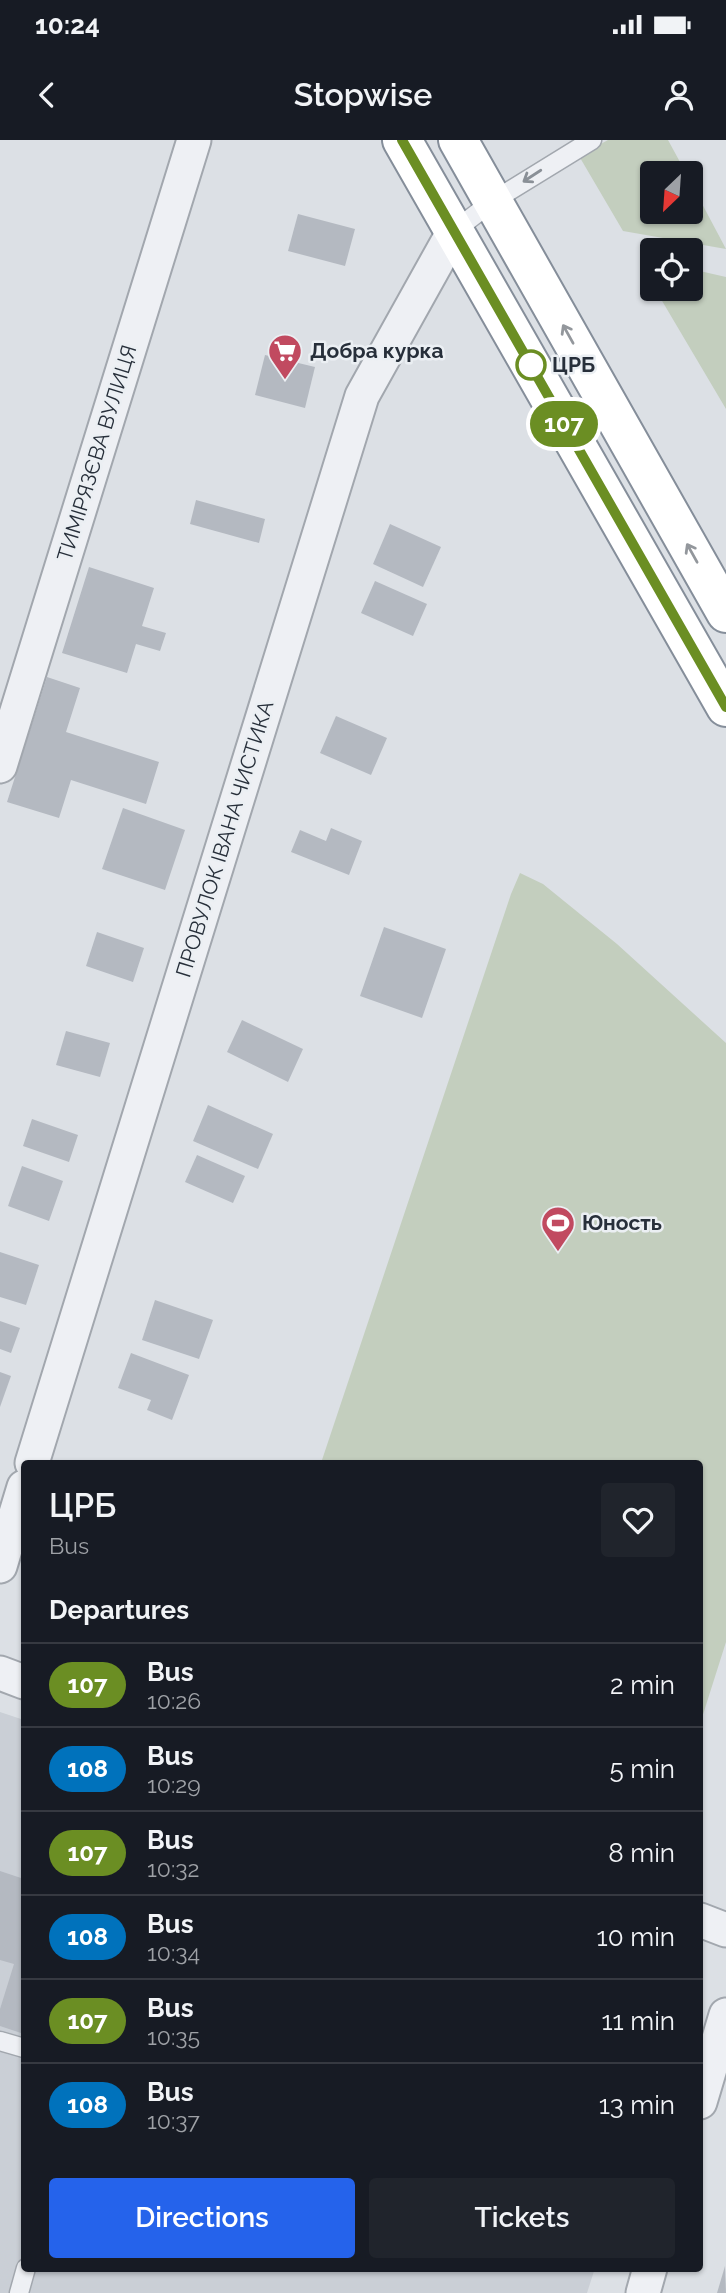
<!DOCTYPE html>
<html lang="en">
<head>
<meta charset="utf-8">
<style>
  body { margin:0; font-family:Raleway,sans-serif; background:#20242c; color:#f1f3f6; height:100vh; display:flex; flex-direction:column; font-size:26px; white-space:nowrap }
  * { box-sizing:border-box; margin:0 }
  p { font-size:23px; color:#9ea1a6 }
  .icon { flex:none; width:38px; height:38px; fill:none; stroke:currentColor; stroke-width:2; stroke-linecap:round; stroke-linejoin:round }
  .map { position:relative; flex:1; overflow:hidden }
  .details { position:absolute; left:21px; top:1320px; width:682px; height:812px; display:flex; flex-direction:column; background:#171b24; border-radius:7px; box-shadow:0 2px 5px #0004 }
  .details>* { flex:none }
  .badge { padding:0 14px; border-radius:23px; font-size:24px; line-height:46px }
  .needle { width:46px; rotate:205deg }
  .tools { position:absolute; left:640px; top:21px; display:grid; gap:14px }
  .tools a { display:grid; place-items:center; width:63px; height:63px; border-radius:7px; background:#171b24; box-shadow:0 2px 5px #0004; font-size:35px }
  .map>.badge { position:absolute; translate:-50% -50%; box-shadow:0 0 0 4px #fff }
  h2 { padding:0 28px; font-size:26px; line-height:63px }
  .round { display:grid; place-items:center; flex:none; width:74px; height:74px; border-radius:7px; background:#20242c }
  .headline { display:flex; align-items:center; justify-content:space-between; height:119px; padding:0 28px }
  h1 { font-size:33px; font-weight:600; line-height:52px }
  .cta { display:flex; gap:14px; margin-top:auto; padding:14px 28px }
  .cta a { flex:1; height:80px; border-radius:7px; background:#2563eb; color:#fff; font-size:28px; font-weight:600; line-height:80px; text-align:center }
  .cta a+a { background:#20242c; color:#f1f3f6 }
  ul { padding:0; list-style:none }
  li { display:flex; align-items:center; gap:21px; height:84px; padding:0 28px; border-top:2px solid #363941 }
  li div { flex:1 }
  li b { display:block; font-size:26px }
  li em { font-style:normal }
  li .badge { min-width:77px; font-weight:700; text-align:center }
  .status { display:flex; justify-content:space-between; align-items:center; height:49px; padding:0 35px; background:#171b24; direction:ltr }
  .status svg { height:19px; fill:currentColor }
  header { display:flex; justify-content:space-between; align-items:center; height:91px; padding:0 28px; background:#171b24; font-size:32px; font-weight:600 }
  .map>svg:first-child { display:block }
</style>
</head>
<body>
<div class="status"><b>10:24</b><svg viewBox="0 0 49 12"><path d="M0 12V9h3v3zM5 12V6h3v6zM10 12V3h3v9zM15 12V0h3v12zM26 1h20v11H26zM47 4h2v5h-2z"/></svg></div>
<header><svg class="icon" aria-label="back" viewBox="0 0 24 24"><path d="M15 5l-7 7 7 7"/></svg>Stopwise<svg class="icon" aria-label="person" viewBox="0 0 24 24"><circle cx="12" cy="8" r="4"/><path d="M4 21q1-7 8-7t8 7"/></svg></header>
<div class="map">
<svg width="726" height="2153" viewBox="0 0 726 2153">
  <rect width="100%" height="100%" fill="#dce0e5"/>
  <path fill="#cacfd6" d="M0,1572L24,1580V2128H595L587,2153H0Z"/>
  <g fill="#c3cebe">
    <path d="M608,0H668L686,33H653V72H691V43L726,109L623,91L579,16Z"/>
    <path d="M691,129L726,137V269L655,149H691Z"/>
    <path d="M520,733L543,744L617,804L726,903V1502L700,1584V1323H321L511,754Z"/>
  </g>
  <g fill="#b4b9c1">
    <path d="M298,74L355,89L345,126L288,111Z"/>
    <path d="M265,215L315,227L305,268L255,255Z"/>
    <path d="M196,360L265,379L259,403L190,384Z"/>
    <path d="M390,384L441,407L423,447L373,424Z"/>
    <path d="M89,427L154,448L142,486L166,493L160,511L136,504L127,533L62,513Z"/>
    <path d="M375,441L427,464L413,496L361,473Z"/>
    <path d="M47,537L80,548L66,592L159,622L146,664L71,640L59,678L7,662Z"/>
    <path d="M336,576L387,598L371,635L320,613Z"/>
    <path d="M123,668L185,690L165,750L102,729Z"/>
    <path d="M331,688L362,701L349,735L291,712L300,690L326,701Z"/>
    <path d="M384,787L446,809L422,878L360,856Z"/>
    <path d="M97,792L144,808L133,842L86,826Z"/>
    <path d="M242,880L303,909L288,942L227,912Z"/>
    <path d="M66,891L110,903L100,937L56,925Z"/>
    <path d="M208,965L273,994L258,1029L193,1001Z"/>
    <path d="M32,979L78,995L69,1022L23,1006Z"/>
    <path d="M197,1015L245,1036L233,1063L185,1042Z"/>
    <path d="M22,1026L63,1041L49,1081L8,1066Z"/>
    <path d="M0,1112L39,1125L26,1165L0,1157Z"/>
    <path d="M155,1160L213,1180L199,1219L142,1200Z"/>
    <path d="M0,1181L20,1188L11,1213L0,1209Z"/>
    <path d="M131,1213L189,1235L172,1280L147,1270L151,1260L118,1248Z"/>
    <path d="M0,1232L11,1236L0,1267Z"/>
    <path d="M0,1731L24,1739V1894L0,1886V1869L14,1824L0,1820Z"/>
    <path d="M725,2126L726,2153H717Z"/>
  </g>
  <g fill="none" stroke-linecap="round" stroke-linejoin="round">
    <g stroke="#a2a7ae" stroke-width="21">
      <g id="service">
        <path d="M454,91L493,61L592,0"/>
        <path d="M0,1901L24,1908"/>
        <path d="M19,2153L26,2128"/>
      </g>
    </g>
    <g stroke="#a2a7ae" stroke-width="37">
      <g id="minor">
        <path d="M0,626L194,0"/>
        <path d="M32,1323L362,256L454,91"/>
        <path d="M0,1426L24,1347"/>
        <path d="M0,1533L24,1542"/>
        <path d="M700,1780L726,1790"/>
        <path d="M700,1962L726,1875"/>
        <path d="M643,2153L650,2128"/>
      </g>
    </g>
    <g stroke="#858e9a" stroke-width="42">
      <g id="trunk">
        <path d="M402,0L726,567"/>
        <path d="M458,0L726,473"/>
      </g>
    </g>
    <use href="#service" stroke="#eef0f4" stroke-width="18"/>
    <use href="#minor" stroke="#eef0f4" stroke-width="33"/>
    <use href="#trunk" stroke="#fff" stroke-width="38"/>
  </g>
  <defs><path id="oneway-shaft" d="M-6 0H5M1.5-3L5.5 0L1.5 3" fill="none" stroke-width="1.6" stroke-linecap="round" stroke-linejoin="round" transform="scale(1.75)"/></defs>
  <use stroke="#8a9097" href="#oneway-shaft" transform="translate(532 36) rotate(147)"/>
  <g stroke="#93979c">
    <use href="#oneway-shaft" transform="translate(568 194) rotate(-119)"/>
    <use href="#oneway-shaft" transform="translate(692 413) rotate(-119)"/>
  </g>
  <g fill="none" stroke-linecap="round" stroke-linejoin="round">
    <g stroke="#fff" stroke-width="16">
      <path id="line" d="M402,0L726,567"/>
    </g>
    <use href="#line" stroke="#6b8e23" stroke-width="10"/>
  </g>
  <defs>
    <g id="supermarket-pin" transform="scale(1.75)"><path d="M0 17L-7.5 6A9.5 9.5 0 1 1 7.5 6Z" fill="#c14a60" stroke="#ebeff3"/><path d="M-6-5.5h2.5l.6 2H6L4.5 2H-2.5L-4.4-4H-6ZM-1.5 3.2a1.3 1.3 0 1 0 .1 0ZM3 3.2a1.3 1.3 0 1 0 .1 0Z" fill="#fff"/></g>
    <g id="stadium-pin" transform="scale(1.75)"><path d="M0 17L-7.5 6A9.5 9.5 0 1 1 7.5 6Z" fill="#c14a60" stroke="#ebeff3"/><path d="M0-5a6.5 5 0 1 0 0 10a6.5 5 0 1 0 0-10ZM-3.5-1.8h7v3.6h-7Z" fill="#fff"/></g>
  </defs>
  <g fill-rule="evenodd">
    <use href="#supermarket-pin" x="285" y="211"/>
    <use href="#stadium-pin" x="558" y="1083"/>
  </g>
  <circle fill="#fff" stroke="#6b8e23" stroke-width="3.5" cx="531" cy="225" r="14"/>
  <g text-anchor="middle" stroke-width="5" stroke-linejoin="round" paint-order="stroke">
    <g font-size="21" font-weight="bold" fill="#272f3a" stroke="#ebeff3" text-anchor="start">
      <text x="310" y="218">Добра курка</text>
      <text x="582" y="1090">Юность</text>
    </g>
    <g font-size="21" font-weight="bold" fill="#272f3a" stroke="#ebeff3" text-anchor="start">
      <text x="552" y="232">ЦРБ</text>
    </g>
    <g font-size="21" fill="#272f3a" stroke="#ebeff3">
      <text transform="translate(97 313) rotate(-73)" y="7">ТИМІРЯЗЄВА ВУЛИЦЯ</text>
      <text transform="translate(225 699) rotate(-73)" y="7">ПРОВУЛОК ІВАНА ЧИСТИКА</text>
    </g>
  </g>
</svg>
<div class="tools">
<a><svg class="needle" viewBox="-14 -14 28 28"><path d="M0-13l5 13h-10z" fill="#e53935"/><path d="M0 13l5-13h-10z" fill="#9ea1a6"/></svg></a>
<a><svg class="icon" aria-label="locate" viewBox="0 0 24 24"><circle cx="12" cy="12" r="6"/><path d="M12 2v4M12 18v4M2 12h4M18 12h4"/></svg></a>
</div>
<b class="badge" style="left:564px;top:284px;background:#6b8e23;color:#fff">107</b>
<section class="details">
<div class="headline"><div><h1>ЦРБ</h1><p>Bus</p></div><a class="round"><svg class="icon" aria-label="heart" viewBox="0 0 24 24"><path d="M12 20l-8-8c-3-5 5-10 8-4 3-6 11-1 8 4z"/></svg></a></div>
<h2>Departures</h2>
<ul>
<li><span class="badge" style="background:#6b8e23;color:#fff">107</span><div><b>Bus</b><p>10:26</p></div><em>2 min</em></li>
<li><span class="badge" style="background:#0072bc;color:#fff">108</span><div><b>Bus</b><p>10:29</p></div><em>5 min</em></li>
<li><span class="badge" style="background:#6b8e23;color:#fff">107</span><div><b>Bus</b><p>10:32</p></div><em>8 min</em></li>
<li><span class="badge" style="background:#0072bc;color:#fff">108</span><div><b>Bus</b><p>10:34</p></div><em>10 min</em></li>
<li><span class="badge" style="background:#6b8e23;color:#fff">107</span><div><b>Bus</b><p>10:35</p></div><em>11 min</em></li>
<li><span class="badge" style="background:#0072bc;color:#fff">108</span><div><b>Bus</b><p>10:37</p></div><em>13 min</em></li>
</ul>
<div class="cta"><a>Directions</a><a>Tickets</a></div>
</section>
</div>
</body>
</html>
